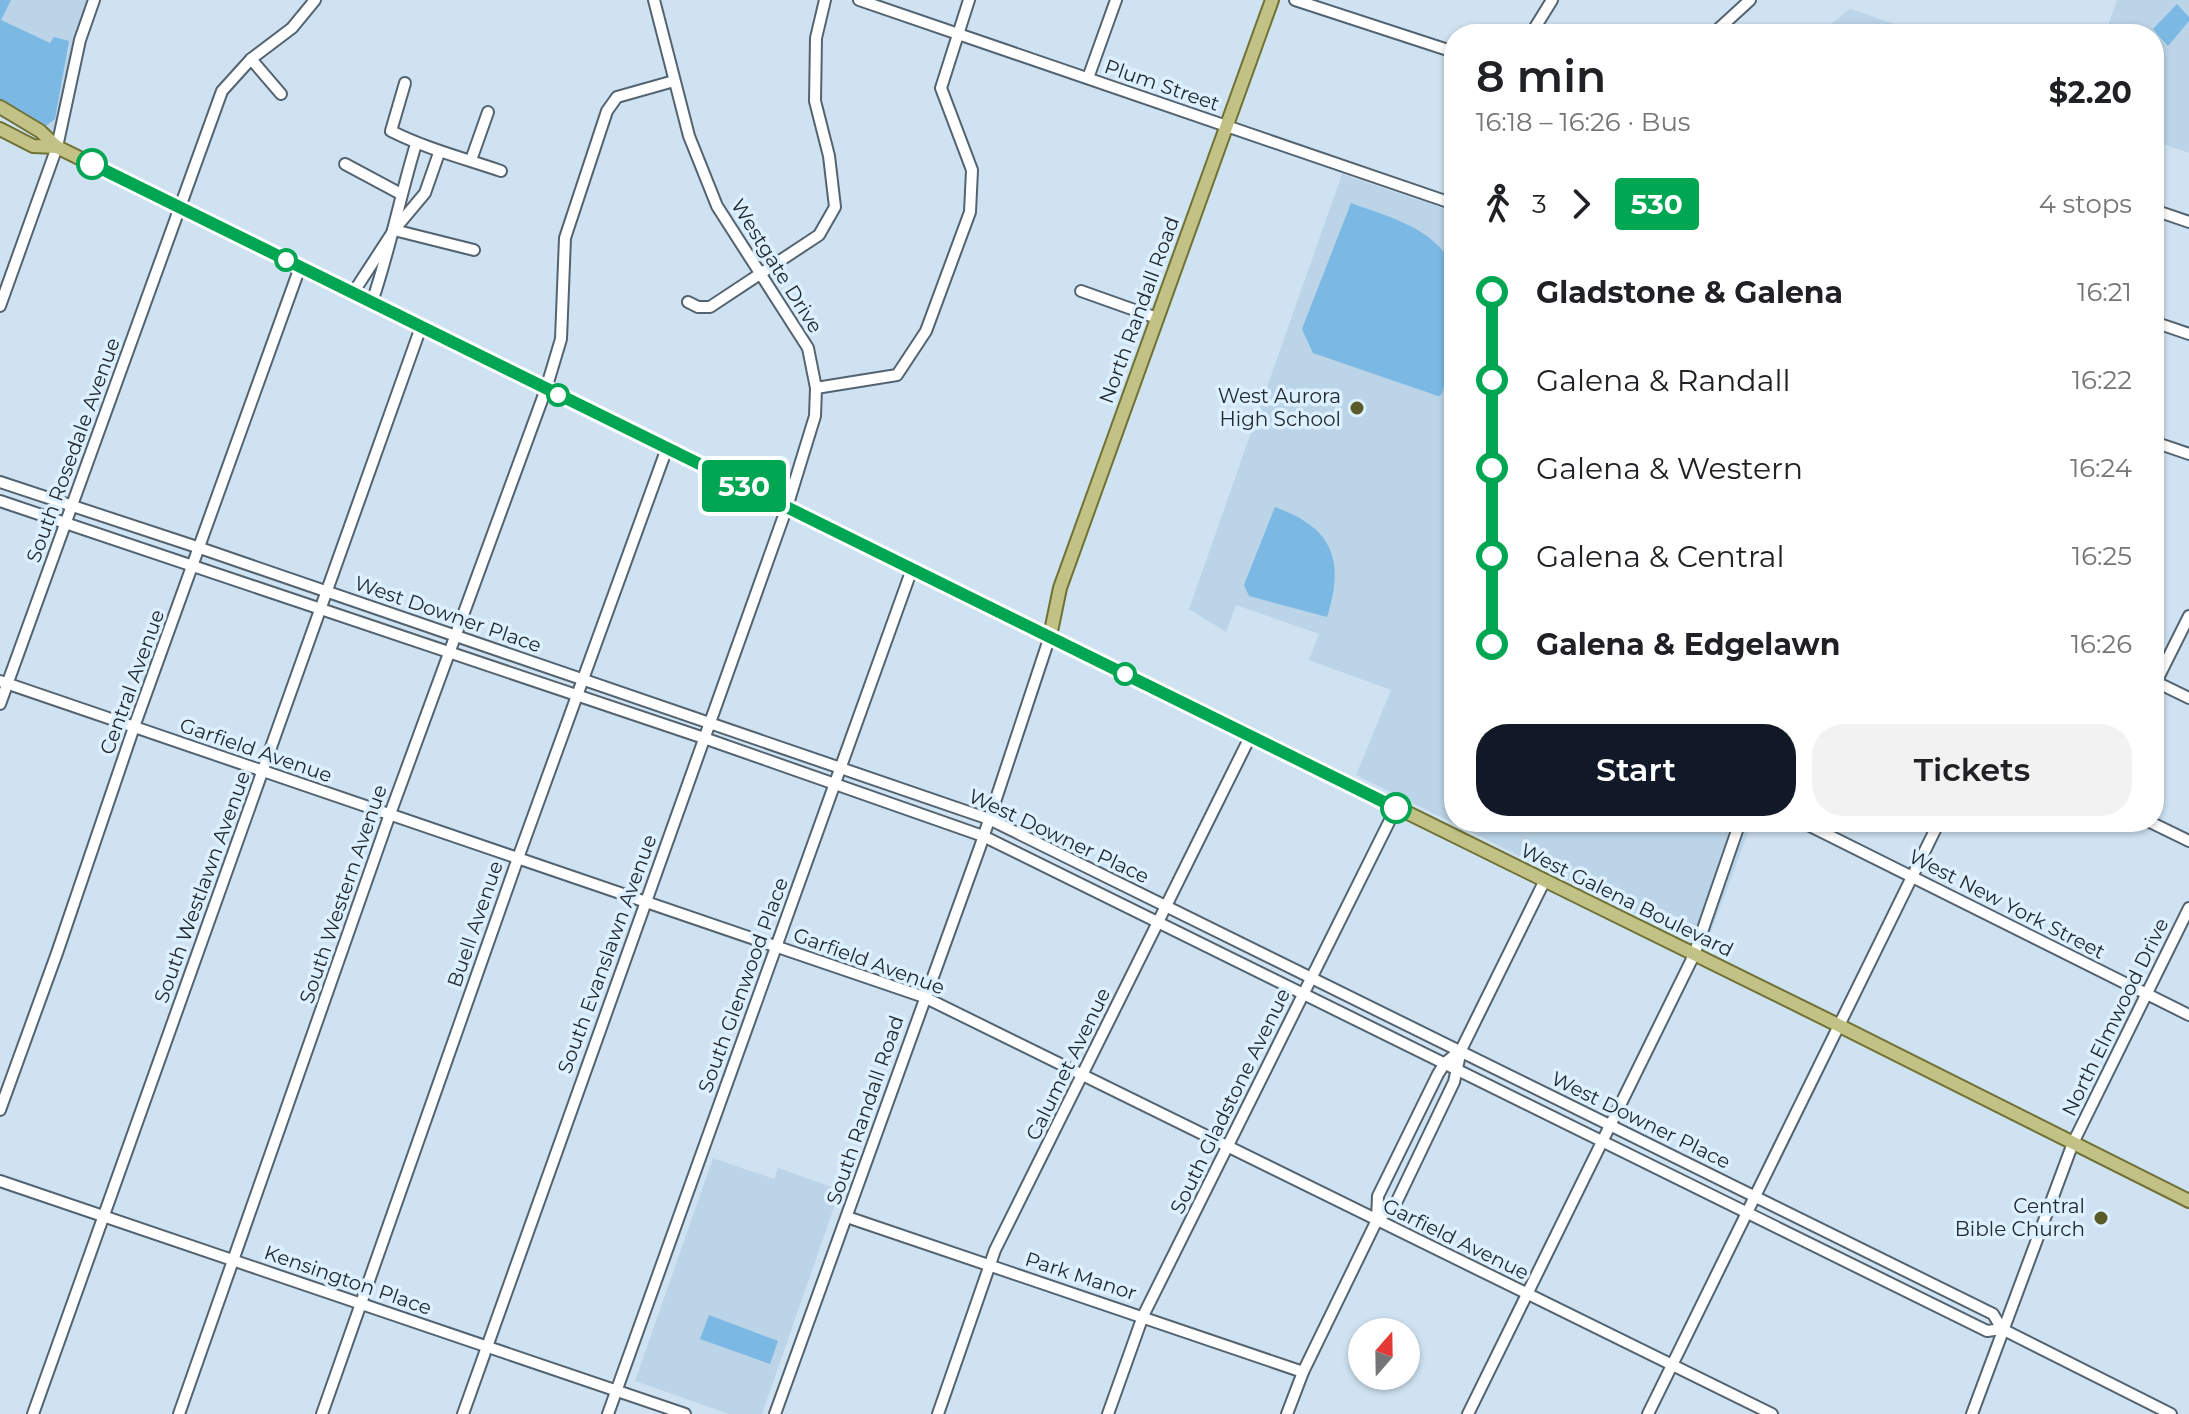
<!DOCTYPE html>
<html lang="en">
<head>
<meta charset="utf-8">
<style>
  body { margin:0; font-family:Montserrat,sans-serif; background:#f2f2f2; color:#202124; height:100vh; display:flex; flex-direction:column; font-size:30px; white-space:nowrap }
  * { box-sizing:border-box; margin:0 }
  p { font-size:26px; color:#757577 }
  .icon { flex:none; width:44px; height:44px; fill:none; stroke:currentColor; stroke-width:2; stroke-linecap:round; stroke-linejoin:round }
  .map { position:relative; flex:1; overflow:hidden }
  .details { position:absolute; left:1444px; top:24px; width:720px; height:808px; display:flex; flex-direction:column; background:#fff; border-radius:32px; box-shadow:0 2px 6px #0004 }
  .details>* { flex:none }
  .badge { padding:0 16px; border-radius:6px; font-size:28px; line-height:52px }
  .needle { width:52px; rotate:20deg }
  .controls { position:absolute; left:1348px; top:1318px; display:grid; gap:16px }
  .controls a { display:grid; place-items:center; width:72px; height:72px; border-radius:50%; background:#fff; box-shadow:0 2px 6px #0004; font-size:40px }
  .map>.badge { position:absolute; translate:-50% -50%; box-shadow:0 0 0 4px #fff }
  .legs { display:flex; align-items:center; gap:12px; height:88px; padding:0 32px; font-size:26px }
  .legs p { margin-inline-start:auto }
  .overview { display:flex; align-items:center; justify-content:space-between; height:136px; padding:0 32px }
  h1 { font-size:44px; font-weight:600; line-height:60px }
  .primary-button { display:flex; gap:16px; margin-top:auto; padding:16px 32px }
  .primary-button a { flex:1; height:92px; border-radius:32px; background:#111827; color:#fff; font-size:32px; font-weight:600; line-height:92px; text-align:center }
  .primary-button a+a { background:#f2f2f2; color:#202124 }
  ul { padding:0 32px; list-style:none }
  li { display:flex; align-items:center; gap:28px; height:88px; font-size:30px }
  li i { display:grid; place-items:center; width:12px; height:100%; margin:0 10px; background:currentColor }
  li i::after { content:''; width:20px; height:20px; margin:-10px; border:6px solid; border-radius:50%; background:#fff }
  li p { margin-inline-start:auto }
  li:first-child i { background:linear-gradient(#0000 50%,currentColor 0) }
  li:last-child i { background:linear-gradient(currentColor 50%,#0000 0) }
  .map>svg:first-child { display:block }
</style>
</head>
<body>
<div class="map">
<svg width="2189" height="1414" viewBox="0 0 2189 1414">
  <rect width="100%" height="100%" fill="#cfe2f1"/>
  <g fill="#bbd4e7">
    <path d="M0,0H89L73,46L54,131L0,104Z"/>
    <path d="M2117,0H2189V153L2154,141V34H2105Z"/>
    <path d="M1850,9H1851L1923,34H1819Z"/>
    <path d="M1342,174L1454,212V822H1752L1705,948L1356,775L1391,690L1309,660L1319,634L1236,605L1226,632L1189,609Z"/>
    <path d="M713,1158L774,1179L778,1168L840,1190L762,1414H729L635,1381Z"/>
  </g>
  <g fill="#7bb8e4">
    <path d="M0,0H11L1,20L50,43L54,37L69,41L55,119L46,126L0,103Z"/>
    <path d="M2177,4L2189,17V21L2168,46L2153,29Z"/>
    <path d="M1351,203C1388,217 1441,229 1454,272V359L1441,395L1438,396L1313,353L1302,329Z"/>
    <path d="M1275,507C1333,528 1345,560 1327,617L1249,596L1244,585Z"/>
    <path d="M709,1315L778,1341L770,1364L700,1339Z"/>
  </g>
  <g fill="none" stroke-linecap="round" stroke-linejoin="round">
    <g stroke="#536370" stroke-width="14">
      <g id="minor">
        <path d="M859,0L1454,204"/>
        <path d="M1295,0L1454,52"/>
        <path d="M1531,34L1552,0"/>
        <path d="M1713,34L1750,0"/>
        <path d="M251,59L281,94"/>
        <path d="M1088,78L1116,0"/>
        <path d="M405,83L391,131C427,149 463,158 501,171"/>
        <path d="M471,160L488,112"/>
        <path d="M345,164L401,194"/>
        <path d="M2154,210L2189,222"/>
        <path d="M394,230L474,250"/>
        <path d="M1081,291L1157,318"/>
        <path d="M353,293L394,230L425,193L439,153"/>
        <path d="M372,302C390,250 400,196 416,144"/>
        <path d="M688,302L698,307H710L819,235L835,207L829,156L815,101L816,38L825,0"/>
        <path d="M0,306L57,147L80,40L94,0"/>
        <path d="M2154,322L2189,334"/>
        <path d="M816,388L897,375L926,331L970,212L972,170L941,88L969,0"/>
        <path d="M2154,442L2189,454"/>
        <path d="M0,482L200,548L989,819L1993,1314L2002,1329L2171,1414"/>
        <path d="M0,501L704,738L983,836L1987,1331L2002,1329"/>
        <path d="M0,681L924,997L1772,1414"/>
        <path d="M2154,681L2189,698"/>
        <path d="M2156,682L2189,616"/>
        <path d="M0,704L222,91L251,59L292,28L315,0"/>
        <path d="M1802,822L2189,1015"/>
        <path d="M2150,822L2189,841"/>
        <path d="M0,1110L57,953L134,727L300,267"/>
        <path d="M0,1181L685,1414"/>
        <path d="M847,1217L1303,1372"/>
        <path d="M1377,1220L1395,1205L1454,1082L1461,1050L1544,882"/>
        <path d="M33,1414L421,327"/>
        <path d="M179,1414L390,814L546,389L561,339L565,238L607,111L617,97L674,81"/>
        <path d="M322,1414L518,858L667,448"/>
        <path d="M463,1414L787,507L815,416L816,388L808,348L717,206L689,136L654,0"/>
        <path d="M608,1414L912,569"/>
        <path d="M775,1414L980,847L1050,636"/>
        <path d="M938,1414L995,1250L1250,737"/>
        <path d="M1108,1414L1143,1316L1396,808"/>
        <path d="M1287,1414L1303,1372L1377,1220L1378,1196L1438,1074L1445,1063L1461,1050"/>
        <path d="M1468,1414L1694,955L1740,822"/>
        <path d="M1648,1414L1939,822"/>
        <path d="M1972,1414L2073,1143L2189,908"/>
      </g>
    </g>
    <g stroke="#707234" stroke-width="16">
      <g id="major">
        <path d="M0,107L40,131L57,147L1838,1025L2189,1201"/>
        <path d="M0,129L33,146L57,147"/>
        <path d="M1050,636L1060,588L1272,0"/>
      </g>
    </g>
    <use href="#minor" stroke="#fff" stroke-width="10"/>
    <use href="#major" stroke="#c2c287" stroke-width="12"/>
  </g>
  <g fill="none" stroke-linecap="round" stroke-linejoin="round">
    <g stroke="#fff" stroke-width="18">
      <path id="line-1" d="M92,164L1396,808"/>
    </g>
    <use href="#line-1" stroke="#00a651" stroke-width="12"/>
  </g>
  <g fill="#fff" stroke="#00a651" stroke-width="4">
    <circle cx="92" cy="164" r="14"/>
    <circle cx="286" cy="260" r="10"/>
    <circle cx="558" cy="395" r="10"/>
    <circle cx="1125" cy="674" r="10"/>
    <circle cx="1396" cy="808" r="14"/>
  </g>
  <g fill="#5a5b28" stroke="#dcf0ff" stroke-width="3">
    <circle cx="1357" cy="408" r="8"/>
    <circle cx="2101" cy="1218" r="8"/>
  </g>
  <g text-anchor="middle" stroke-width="7" stroke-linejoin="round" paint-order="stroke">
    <g font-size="20" fill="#22292f" stroke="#dcf0ff">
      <text transform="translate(1162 85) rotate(19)" y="7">Plum Street</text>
      <text transform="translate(777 266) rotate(58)" y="7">Westgate Drive</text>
      <text transform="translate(1139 310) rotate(-70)" y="7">North Randall Road</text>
      <text transform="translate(73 450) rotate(-70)" y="7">South Rosedale Avenue</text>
      <text transform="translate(448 614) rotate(19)" y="7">West Downer Place</text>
      <text transform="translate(132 682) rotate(-70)" y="7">Central Avenue</text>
      <text transform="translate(256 750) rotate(19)" y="7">Garfield Avenue</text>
      <text transform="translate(1059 836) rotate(25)" y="7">West Downer Place</text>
      <text transform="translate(202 887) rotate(-70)" y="7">South Westlawn Avenue</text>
      <text transform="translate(343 894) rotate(-71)" y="7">South Western Avenue</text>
      <text transform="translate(1627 900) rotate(26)" y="7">West Galena Boulevard</text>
      <text transform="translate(2007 904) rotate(27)" y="7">West New York Street</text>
      <text transform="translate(475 924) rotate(-71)" y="7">Buell Avenue</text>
      <text transform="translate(607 954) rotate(-70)" y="7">South Evanslawn Avenue</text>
      <text transform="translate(869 961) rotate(20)" y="7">Garfield Avenue</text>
      <text transform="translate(743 985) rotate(-70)" y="7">South Glenwood Place</text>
      <text transform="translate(2115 1017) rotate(-64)" y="7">North Elmwood Drive</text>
      <text transform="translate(1068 1064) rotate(-64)" y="7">Calumet Avenue</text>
      <text transform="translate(1230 1101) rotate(-64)" y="7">South Gladstone Avenue</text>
      <text transform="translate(865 1110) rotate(-71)" y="7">South Randall Road</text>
      <text transform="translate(1641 1120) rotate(26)" y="7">West Downer Place</text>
      <text transform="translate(1456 1239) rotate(26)" y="7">Garfield Avenue</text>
      <text transform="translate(1081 1276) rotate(18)" y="7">Park Manor</text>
      <text transform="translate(348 1280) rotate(19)" y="7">Kensington Place</text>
    </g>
    <g font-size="20" fill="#22292f" stroke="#dcf0ff" text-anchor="end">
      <text x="1341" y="403">West Aurora<tspan x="1341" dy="23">High School</tspan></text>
      <text x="2085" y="1213">Central<tspan x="2085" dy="23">Bible Church</tspan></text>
    </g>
  </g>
</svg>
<div class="controls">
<a><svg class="needle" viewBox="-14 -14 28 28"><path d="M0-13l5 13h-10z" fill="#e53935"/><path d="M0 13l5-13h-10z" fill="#757577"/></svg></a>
</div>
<b class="badge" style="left:744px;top:486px;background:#00a651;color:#fff">530</b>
<section class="details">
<div class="overview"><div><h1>8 min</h1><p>16:18 – 16:26 · Bus</p></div><b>$2.20</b></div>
<div class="legs"><svg class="icon" aria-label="walk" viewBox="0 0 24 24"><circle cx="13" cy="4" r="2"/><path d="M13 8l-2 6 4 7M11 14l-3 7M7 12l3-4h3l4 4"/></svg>3<svg class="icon" aria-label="forward" viewBox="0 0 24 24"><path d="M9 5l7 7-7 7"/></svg><b class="badge" style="background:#00a651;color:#fff">530</b><p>4 stops</p></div>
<ul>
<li><i style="color:#00a651"></i><b>Gladstone &amp; Galena</b><p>16:21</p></li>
<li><i style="color:#00a651"></i><span>Galena &amp; Randall</span><p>16:22</p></li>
<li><i style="color:#00a651"></i><span>Galena &amp; Western</span><p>16:24</p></li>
<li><i style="color:#00a651"></i><span>Galena &amp; Central</span><p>16:25</p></li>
<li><i style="color:#00a651"></i><b>Galena &amp; Edgelawn</b><p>16:26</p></li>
</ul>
<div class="primary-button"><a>Start</a><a>Tickets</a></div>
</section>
</div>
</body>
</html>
